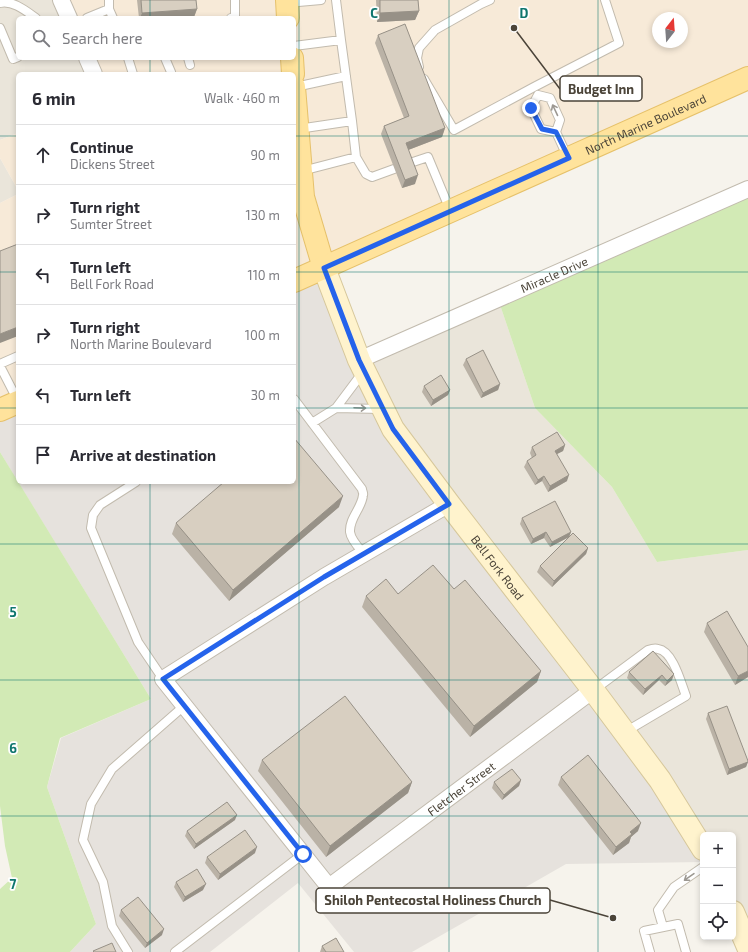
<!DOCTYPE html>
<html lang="en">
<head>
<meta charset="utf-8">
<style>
  body { margin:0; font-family:"Exo 2",sans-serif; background:#f2f2f3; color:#2b2b33 }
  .controls { position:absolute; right:12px; bottom:12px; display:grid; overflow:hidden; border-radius:6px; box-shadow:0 2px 6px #0003 }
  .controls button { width:36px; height:36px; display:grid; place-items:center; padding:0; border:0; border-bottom:1px solid #e1e1e2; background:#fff; color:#2b2b33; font:20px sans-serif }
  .compass { position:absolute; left:652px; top:12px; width:36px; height:36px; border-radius:50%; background:#fff; box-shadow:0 2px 6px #0003; rotate:17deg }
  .stop { position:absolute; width:12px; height:12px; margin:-9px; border:3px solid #2563eb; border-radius:50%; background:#fff }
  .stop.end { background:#2563eb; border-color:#fff; box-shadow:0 1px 4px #0008 }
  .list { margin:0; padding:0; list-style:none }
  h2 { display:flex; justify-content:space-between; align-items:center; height:52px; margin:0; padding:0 16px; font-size:17px }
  h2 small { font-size:13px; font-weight:400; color:#7c7c81 }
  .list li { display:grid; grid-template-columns:26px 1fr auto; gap:12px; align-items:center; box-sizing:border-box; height:60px; padding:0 16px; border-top:1px solid #e1e1e2 }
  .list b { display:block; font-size:15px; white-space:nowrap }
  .list p { margin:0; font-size:13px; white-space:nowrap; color:#7c7c81 }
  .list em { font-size:13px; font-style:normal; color:#7c7c81 }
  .icon { flex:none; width:22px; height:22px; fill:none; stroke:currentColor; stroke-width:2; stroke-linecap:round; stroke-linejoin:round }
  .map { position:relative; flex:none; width:748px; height:952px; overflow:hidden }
  .search { position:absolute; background:#fff; box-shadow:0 2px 6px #0003; left:16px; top:16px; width:280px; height:44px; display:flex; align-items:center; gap:10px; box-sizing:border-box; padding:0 14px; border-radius:6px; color:#7c7c81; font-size:15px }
  .panel { position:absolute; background:#fff; box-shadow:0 2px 6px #0003; left:16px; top:72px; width:280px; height:412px; border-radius:6px }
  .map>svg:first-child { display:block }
</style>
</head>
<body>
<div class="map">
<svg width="748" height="952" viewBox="0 0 748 952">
  <rect width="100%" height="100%" fill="#f6f3ec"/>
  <path fill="#eae5da" d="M0 0H61L69 18H18V58H87L94 74H18V133L0 140Z
    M0 158 18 190V194L0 203Z
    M498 299 535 408 612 487 657 562 748 550V952L733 918V835H703L449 504 359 360Z"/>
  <path fill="#f7ead8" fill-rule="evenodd" d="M61 0H748V78L294 281V74H94L87 58H294V18H69ZM658 18H682V42H658Z
    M18 133V190L0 158V140Z
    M18 194V402L0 410V203Z"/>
  <path fill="#e6e2dd" d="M324 268 393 429 703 849V862L566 864 412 952H354L298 883 210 952H70L96 924 47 787 61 738 151 699 18 482H294V281Z
    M18 402V482L0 452V410Z"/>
  <path fill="#d2eab5" d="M748 189V550L657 562 612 487 535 408 498 299Z
    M0 452 151 699 60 738 47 787 96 924 70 952H0V889L12 878 5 846 0 806Z"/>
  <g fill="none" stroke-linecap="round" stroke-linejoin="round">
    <g stroke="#c2bbae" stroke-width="10">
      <path id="lane" d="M109 0V9L113 18
        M0 3C13 0 26 11 36 18
        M287 3 321 0
        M87 18 109 9
        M231 18 235 17V0
        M0 28 13 59 18 57
        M294 46 341 40
        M128 58 133 74
        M165 58 171 72
        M188 58 190 65
        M419 67 417 58 419 48 435 30 481 4 490 0
        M424 79 454 130 534 87 619 43 605 0
        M295 87 346 76
        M538 95 550 98 560 120 556 132 568 158
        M538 95 531 108 541 129 556 132
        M352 121 356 157
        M298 129 352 121 341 40 336 0
        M407 164 428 157 450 210
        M302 171 356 157 366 174 372 177 394 169
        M0 364 18 356
        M0 366 18 401
        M294 399 362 489C362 491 364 494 363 495 362 508 349 518 350 532 351 540 359 548 364 554
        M336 408 381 409
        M312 423 336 408 363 372
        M136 482 100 505 93 515 91 528 138 642 163 679
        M594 690 648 650C651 649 655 648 658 649 673 651 681 683 686 696L625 732
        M663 927 658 910 674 887 703 867
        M128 952 112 926 103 882 83 840 91 804 112 769 184 706
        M175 952 303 854
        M650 952 644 931 678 924 686 952"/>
    </g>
    <g stroke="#c2bbae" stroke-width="18">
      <g id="street">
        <path d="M61 0 69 18"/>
        <path d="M87 58 94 74"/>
        <path id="s1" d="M359 360 748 189"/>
        <path id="s2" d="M449 504 324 577 163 679 329 887 593 690"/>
      </g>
    </g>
    <g stroke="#d6c79b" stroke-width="24">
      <g id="secondary">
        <path id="s3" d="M324 268 359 360 393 429 449 504 593 690 660 780 703 849"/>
        <path d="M733 912 748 947"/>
      </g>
    </g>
    <g stroke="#e6c16a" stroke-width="24">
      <g id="primary">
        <path d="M287 0 288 18"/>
        <path d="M292 58 293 74"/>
        <path d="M294 87 303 197 324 268"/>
        <path id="s4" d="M294 281 748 78"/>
        <path d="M0 410 18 402"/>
      </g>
    </g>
    <use href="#lane" stroke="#fff" stroke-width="8"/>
    <use href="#street" stroke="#fff" stroke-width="16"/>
    <use href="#secondary" stroke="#fff3cd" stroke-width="22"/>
    <use href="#primary" stroke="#ffe39c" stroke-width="22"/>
  </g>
  <path fill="#bab2a6" d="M137 0H196L197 9 194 17 183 18H139Z
    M376 0H418L419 11 415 20 377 22Z
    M378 35 445 128 442 137 408 150 415 184 402 188 381 134 384 126 404 118 375 43Z
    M466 359 500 384 498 390 481 398 463 365Z
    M424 386 450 390 448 395 431 406 422 392Z
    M565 445 563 451 557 454 567 481 548 492 542 481 535 485 524 467 527 461 532 458 530 453 532 447Z
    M339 507 229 601 172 534 176 523Z
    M522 518 571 532 569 537 550 547 544 538 531 544 520 524Z
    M588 548 586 554 552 587 537 572 540 566Z
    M454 589 541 671 537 682 470 737 362 607 366 596Z
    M707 623 748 677 735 685 704 632Z
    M653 651 672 680 665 686 659 680 643 695 627 678 629 672Z
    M708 713 748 761 746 767 727 775 706 719Z
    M262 760 412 782 408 793 326 857 258 771Z
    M561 777 638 831 631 837 629 843 613 855 558 785Z
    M521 780 519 786 502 800 492 788 494 782Z
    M235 820 194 849 185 836 187 831Z
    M255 853 218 880 205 863 207 857Z
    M176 882 203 890 183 902 174 887Z
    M121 910 162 935 145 948 119 916Z
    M322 946 344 952H320Z"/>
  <path fill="#979187" d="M197 9 194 17 183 18H140L142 13Z
    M419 11 415 20 377 22 380 13Z
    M445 128 442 137 403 152 406 143Z
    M418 175 415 184 402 188 405 180Z
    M18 327V336L0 343V334Z
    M500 384 498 390 481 398 483 393Z
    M450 390 448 395 431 406 433 400Z
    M565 445 563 451 553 456 555 451Z
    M569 475 567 481 548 492 550 486Z
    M544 476 542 481 535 485 538 480Z
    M343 496 339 507 229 601 233 590Z
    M546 532 544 538 531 544 533 539Z
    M571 532 569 537 550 547 552 542Z
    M588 548 586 554 552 587 554 581Z
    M541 671 537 682 470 737 474 726Z
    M748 671V677L735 685 738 676Z
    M674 674 672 680 665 686 667 681Z
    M662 675 659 680 643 695 645 689Z
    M748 762 746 767 727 775 729 769Z
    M521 780 519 786 502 800 504 795Z
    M412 782 408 793 326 857 330 846Z
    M237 815 235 820 194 849 196 844Z
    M641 823 638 831 631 837 629 843 613 855 616 847 630 832Z
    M257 847 255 853 218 880 220 874Z
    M206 884 203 890 183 902 185 897Z
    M164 929 162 935 145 948 147 943Z"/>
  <path fill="#d8cfc1" stroke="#979187" d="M141 0H196L197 9 142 13Z
    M380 0H418L419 11 380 13Z
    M405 24 445 128 406 143 418 175 405 180 384 126 409 116 378 35Z
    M18 244V327L0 334V251Z
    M483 350 500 384 483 393 466 359Z
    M441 375 450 390 433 400 424 386Z
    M557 432 565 445 555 451 569 475 550 486 544 476 538 480 527 461 536 455 532 447Z
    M294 438 343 496 233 590 176 523 224 482H294Z
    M555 501 571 532 552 542 546 532 533 539 522 518Z
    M573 533 588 548 554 581 540 566Z
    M433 565 454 589 465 580 541 671 474 726 366 596 386 579 398 594Z
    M727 611 748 647V671L738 676 707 623Z
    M653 651 674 674 667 681 662 675 645 689 629 672Z
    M345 696 412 782 330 846 262 760Z
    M727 706 748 761V762L729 769 708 713Z
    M588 755 641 823 630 832 632 834 616 847 561 777Z
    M512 769 521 780 504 795 494 782Z
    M227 802 237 815 196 844 187 831Z
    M245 830 257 847 220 874 207 857Z
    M197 869 206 884 185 897 176 882Z
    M138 897 164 929 147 943 121 910Z
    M336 938 344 952H326L322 946Z
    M112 943 116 952H94L93 951Z"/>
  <defs><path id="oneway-shaft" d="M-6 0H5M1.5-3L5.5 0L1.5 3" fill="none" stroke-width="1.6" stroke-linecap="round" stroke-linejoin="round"/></defs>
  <g stroke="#9c9892">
    <use href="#oneway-shaft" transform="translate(555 110) rotate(-115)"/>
    <use href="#oneway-shaft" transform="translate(360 408) rotate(2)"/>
    <use href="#oneway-shaft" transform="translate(689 877) rotate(145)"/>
  </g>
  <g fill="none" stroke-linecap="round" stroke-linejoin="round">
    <path stroke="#2563eb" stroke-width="5" d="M303 854 163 679 324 577 449 504 393 429 359 360 324 268 569 158 556 132 542 129 531 108"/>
  </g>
  <path fill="none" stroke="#0f766e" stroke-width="1" stroke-opacity="0.55" d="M150 0V18M299 0V952M449 0V952M598 0V952M150 58V74M0 136H18M294 136H748M0 272H18M294 272H748M0 408H18M294 408H748M150 482V952M0 544H748M0 680H748M0 816H748"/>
  <g text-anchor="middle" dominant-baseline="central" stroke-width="3.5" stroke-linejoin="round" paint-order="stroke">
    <g font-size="12" fill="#4b4439" stroke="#fff">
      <text stroke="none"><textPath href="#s4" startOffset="385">North Marine Boulevard</textPath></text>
      <text stroke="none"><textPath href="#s1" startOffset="213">Miracle Drive</textPath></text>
      <text stroke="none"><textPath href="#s3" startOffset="349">Bell Fork Road</textPath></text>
      <text stroke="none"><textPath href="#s2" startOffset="766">Fletcher Street</textPath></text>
    </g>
  </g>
  <g font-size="13" text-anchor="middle" font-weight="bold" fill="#0f766e" stroke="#fff" stroke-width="3.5" stroke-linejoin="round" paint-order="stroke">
    <text x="374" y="18">C</text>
    <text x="524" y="18">D</text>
    <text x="13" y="617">5</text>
    <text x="13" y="753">6</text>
    <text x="13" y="889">7</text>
  </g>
  <path fill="none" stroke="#4b4439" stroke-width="1.5" d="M514 28L560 89M613 918L550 900"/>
  <g fill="#4b4439" stroke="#fff" stroke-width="1.5">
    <circle cx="514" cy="28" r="4"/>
    <circle cx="613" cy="918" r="4"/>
  </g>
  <g fill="#fff" stroke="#4b4439" stroke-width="1.5">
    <rect x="560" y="76" width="82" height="25" rx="4"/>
    <rect x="316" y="888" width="234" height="25" rx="4"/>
  </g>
  <g font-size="13" text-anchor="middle" font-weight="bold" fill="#4b4439">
    <text x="601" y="94">Budget Inn</text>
    <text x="433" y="905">Shiloh Pentecostal Holiness Church</text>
  </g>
</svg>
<div class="controls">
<button>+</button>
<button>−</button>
<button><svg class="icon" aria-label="locate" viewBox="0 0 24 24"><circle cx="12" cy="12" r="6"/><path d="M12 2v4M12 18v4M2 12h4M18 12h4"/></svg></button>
</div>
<svg class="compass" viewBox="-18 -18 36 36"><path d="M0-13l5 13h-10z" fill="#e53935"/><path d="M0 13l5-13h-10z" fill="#7c7c81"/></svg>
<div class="stop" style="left:303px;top:854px"></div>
<div class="stop end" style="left:531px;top:108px"></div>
<div class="search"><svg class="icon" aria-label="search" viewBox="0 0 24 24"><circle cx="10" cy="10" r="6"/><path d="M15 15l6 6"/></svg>Search here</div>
<section class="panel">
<h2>6 min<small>Walk · 460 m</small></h2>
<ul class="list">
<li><svg class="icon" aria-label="ahead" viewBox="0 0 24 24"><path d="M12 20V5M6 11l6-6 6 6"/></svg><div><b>Continue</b><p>Dickens Street</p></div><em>90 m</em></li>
<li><svg class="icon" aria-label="right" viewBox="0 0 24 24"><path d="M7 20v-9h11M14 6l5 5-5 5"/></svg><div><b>Turn right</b><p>Sumter Street</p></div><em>130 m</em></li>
<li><svg class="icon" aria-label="left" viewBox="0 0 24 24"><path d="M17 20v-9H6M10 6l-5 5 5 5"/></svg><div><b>Turn left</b><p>Bell Fork Road</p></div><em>110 m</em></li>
<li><svg class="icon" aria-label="right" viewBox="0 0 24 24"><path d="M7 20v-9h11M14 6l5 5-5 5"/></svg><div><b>Turn right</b><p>North Marine Boulevard</p></div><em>100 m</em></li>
<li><svg class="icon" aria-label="left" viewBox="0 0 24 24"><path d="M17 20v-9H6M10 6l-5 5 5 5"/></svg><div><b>Turn left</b></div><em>30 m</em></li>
<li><svg class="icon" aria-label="arrive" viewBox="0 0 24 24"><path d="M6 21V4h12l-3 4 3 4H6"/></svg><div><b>Arrive at destination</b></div></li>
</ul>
</section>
</div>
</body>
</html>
